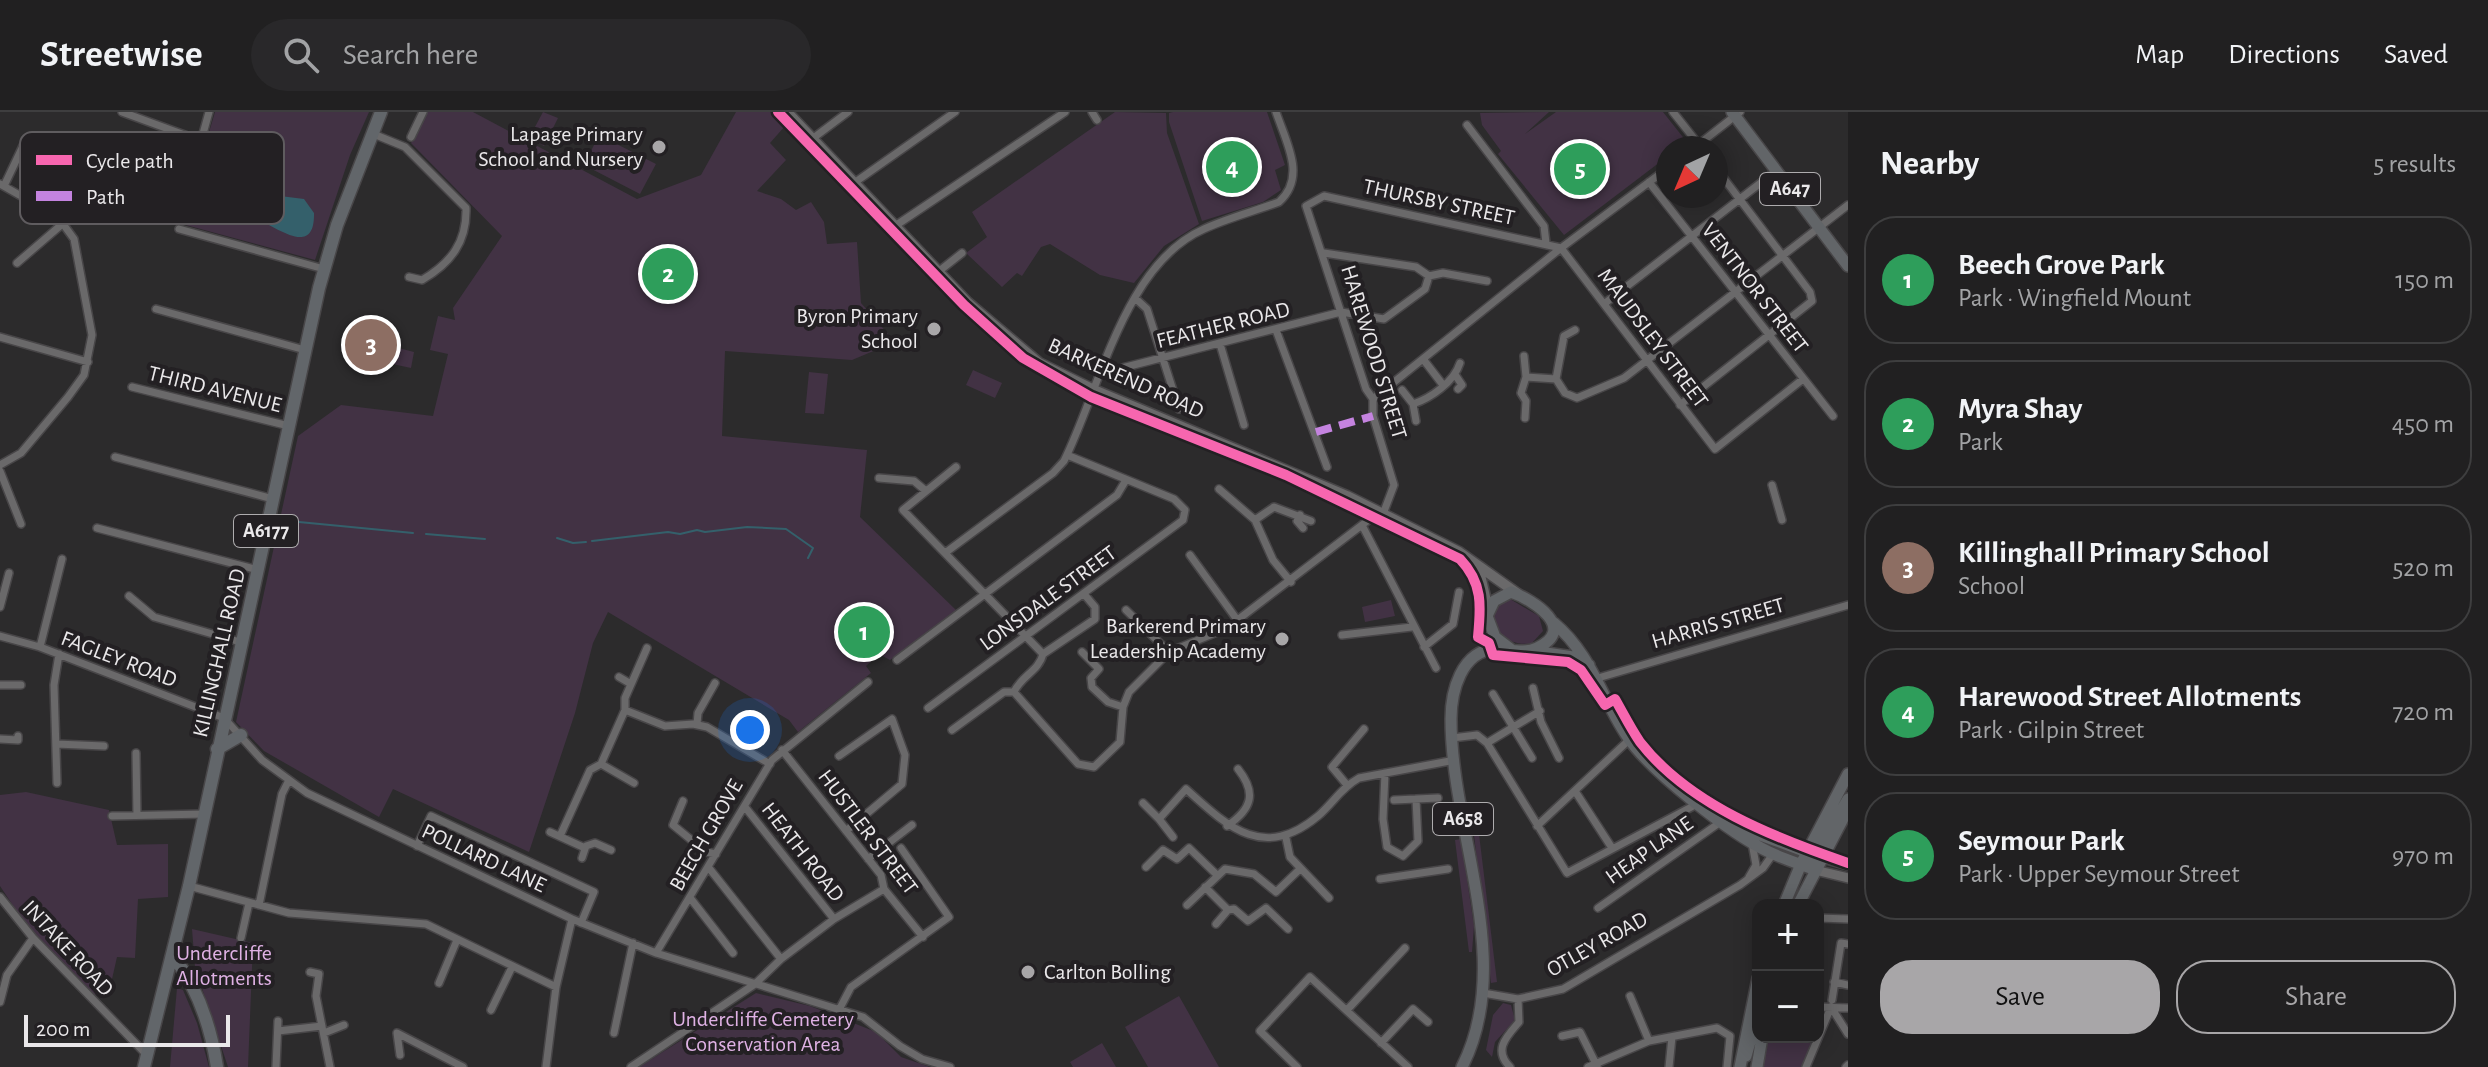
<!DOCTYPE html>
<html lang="en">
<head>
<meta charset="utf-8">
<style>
  body { margin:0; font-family:"Alegreya Sans",sans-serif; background:#29282a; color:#f1f3f6 }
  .controls { position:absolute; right:24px; bottom:24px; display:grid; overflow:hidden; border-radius:16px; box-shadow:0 4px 20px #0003 }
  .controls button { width:72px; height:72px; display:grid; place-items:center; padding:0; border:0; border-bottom:2px solid #3e3e3f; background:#212021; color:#f1f3f6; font:40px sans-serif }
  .compass { position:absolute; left:1656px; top:24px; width:72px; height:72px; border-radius:50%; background:#212021; box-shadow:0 4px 20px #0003; rotate:224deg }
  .scale { position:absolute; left:24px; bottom:20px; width:206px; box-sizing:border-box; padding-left:8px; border:4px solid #eae8ea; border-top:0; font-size:22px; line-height:28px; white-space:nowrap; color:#eae8ea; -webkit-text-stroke:6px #232023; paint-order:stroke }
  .you { position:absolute; left:750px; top:618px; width:28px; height:28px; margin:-20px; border:6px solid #fff; border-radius:50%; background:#1a73e8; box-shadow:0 0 0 12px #1a73e833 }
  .badge { display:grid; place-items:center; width:52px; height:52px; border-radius:50%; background:#a8a6a8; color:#fff; font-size:26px; font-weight:700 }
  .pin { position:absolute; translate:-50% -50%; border:4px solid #fff; box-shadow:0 2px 8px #0006 }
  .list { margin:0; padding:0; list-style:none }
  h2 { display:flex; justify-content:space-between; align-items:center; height:104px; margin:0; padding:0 32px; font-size:34px }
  h2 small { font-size:26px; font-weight:400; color:#a2a3a5 }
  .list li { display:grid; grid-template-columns:52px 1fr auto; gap:24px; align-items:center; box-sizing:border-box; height:128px; margin:0 16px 16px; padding:0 16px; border:2px solid #3e3e3f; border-radius:32px }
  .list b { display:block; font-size:30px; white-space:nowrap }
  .list p { margin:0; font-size:26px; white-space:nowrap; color:#a2a3a5 }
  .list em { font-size:26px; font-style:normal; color:#a2a3a5 }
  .actions { display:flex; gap:16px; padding:24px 32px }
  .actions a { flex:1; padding:18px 0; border:2px solid #a8a6a8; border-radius:32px; text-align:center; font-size:28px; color:#a8a6a8 }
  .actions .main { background:#a8a6a8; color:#111 }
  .icon { flex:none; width:44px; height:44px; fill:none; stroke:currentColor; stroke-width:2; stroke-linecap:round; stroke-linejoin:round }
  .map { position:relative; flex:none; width:1848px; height:955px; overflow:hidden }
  header { display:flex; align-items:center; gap:48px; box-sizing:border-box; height:112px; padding:0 40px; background:#212021; border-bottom:2px solid #3e3e3f }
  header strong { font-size:38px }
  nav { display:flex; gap:44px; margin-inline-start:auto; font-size:28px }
  .search { width:560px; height:72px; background:#29282a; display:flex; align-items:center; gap:20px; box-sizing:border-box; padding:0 28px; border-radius:44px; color:#a2a3a5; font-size:30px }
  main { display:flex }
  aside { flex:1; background:#212021 }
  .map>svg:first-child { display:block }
</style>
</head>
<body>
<header>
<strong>Streetwise</strong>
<div class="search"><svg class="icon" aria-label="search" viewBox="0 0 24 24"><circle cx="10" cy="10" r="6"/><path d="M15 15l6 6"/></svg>Search here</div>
<nav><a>Map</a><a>Directions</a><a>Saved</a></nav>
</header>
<main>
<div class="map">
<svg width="1848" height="955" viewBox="0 0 1848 955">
  <rect width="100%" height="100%" fill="#2c2b2c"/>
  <path fill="#423244" d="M215 0H369L350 43 315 148 182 112Z
    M426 0H473L637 87 701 63 736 0H773L785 14 770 31 786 48 757 79 781 87 796 98 811 90 824 110 827 132 857 130 861 191 895 230 852 248 725 239 722 324 867 338 860 405 956 498 890 548 879 542 866 554 871 561 798 620 789 608 608 500 593 531 575 601 529 740 393 677 379 705 264 639 236 610 298 324 341 293 433 304 448 242 430 238 438 204 455 208 453 196 502 124 411 31Z
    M543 0 558 6 544 34 529 26Z
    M1115 0 1166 1 1167 21 1199 112 1164 134 1134 171 1100 163 1050 132 1041 135 1022 164 1017 161 1002 175 966 141 987 125 972 100Z
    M1173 0H1267L1285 53 1275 58 1281 78 1263 90 1202 109 1169 10V1Z
    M1549 0 1525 22 1556 0H1663L1686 29 1678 36H1668V44L1564 123 1498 42 1501 39 1482 13 1480 1Z
    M599 23 656 52 640 82 584 53Z
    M387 233 414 240 411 256 383 250Z
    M973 258 1002 271 995 286 966 273Z
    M809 260 828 262 824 302 805 301Z
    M1510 487 1539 504 1543 519 1532 531C1510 536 1486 518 1495 495Z
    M1391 488 1395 504 1365 510 1362 495Z
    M26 680 109 698 117 733 168 732V785L138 787 135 846 117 845 110 876 103 885 89 880 24 810 0 774V683Z
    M1479 722 1497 870 1491 871 1474 723Z
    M1461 727 1474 814 1472 840H1469L1455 728Z
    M192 817 253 831 248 955H228L195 855Z
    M177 876 183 878 197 911 209 955H170Z
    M756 881 810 894 861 914 876 920 901 945 930 955H639Z
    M1179 884 1219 955H1148L1125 915Z
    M1503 891 1511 893 1515 908 1495 930 1492 945 1486 938 1493 903Z
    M1767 925H1814L1802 955H1762Z
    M1102 931 1116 955H1073L1070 950Z"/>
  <path fill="#34606b" d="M226 64 264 82 304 87 314 101C315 147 276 114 258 108 244 103 229 109 215 103L205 92V79L215 66Z"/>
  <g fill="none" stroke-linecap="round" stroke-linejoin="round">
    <path stroke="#34606b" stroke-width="2" d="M299 410 413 421
      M426 422 485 427
      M557 426 573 431 586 430
      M592 429 668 420 680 422 697 418 705 420 747 415 786 417 813 436 808 446"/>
    <g stroke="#484648" stroke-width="10">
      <path id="minor" d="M122 0 201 29 209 0
        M1092 0 1097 8
        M1673 0 1700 34
        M1467 13 1544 114 1546 131
        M371 21 405 35 466 96C467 130 451 151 422 168L409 165
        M411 25 423 0
        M812 27 848 0
        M1694 36 1740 0
        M1649 70 1833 304
        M854 71 955 0
        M0 72 58 105 74 127 92 223 84 263 68 285 21 341 0 353
        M4 74 23 34
        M895 114 1065 0
        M179 117 324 157
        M1561 136 1715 337 1803 267
        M1324 141 1416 155 1429 164 1443 161 1487 169
        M17 151 125 58
        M938 160 962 141
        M1135 186 1147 197 1179 297
        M1604 192 1776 59
        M156 197 305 238
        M1276 218 1327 355
        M1575 218 1564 224 1556 267 1565 281 1577 286 1624 266 1848 93
        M0 225 88 250
        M1220 232 1244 313
        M1524 244 1526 265
        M1423 247 1443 273
        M1114 258 1341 200 1384 207 1425 177 1429 164
        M1456 264 1462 273 1458 277
        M132 275 289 314
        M1402 278 1413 292
        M1373 287 1561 136 1668 56
        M1680 293 1812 189 1810 180 1716 56
        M1525 306 1526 289 1521 281 1526 265 1556 267
        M1416 309 1413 292C1431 286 1454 270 1460 251
        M115 345 273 387
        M956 355 903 398 1043 542
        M0 359 21 412
        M879 366 914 369 926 379
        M1772 373 1782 408
        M1219 377 1255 408 1273 448 1291 470
        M1383 402 1394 373 1373 304V287L1366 277 1306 94 1324 84 1561 136
        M1300 403 1297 409 1303 416
        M1255 408 1274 395 1311 409
        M1363 415 1436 556
        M97 416 258 458
        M945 441 1053 361 1064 349C1100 277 1124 152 1204 117 1228 106 1255 99 1279 90 1307 65 1286 30 1276 0
        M1190 443 1238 509
        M129 484 154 505 240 530
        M0 495 9 461
        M1126 498 1169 540
        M1342 523 1412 515
        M0 524 40 535 224 606 262 648 307 681 572 807 656 841 863 905 900 934 922 947 950 955
        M40 535 62 447
        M1424 535 1453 512 1459 480
        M1082 540 1099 557 1091 566 1092 575 1108 590 1123 595
        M897 548 1117 383 1126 368
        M619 565 631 572
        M1598 566 1848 493
        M0 573H21
        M1533 576 1541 610 1559 646
        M1014 580 1078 652 1094 655 1120 630 1123 595 1129 580 1169 540 1227 516 1379 400
        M1493 582 1532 646
        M928 596 1183 408 1185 398 1174 387 1067 343
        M625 598V586L647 536
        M697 612 698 601 715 571
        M952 618 1004 580H1014C1021 564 1039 559 1043 542L1095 507V495L1084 482
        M1452 626 1477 623 1487 631 1567 761 1697 692
        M0 627 18 628V624
        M1487 631 1540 599
        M56 632 104 634
        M782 638 881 763 884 777 923 825
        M136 641 137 703
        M839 644 892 607 905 643 902 672 846 719
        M601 652 634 671
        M1385 661 1383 707 1387 735 1403 744
        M57 671 54 573 59 542
        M1347 673 1332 655 1364 617
        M1575 679 1612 736
        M1394 688 1438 686
        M683 689 673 713 706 740 716 742
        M1143 691 1159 707 1186 677C1229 716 1264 749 1318 704 1333 691 1341 676 1359 666L1455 648
        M745 695 834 807
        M112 704 205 702
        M1159 707 1173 725
        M1227 714C1252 697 1257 681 1238 657
        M1537 714 1629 628
        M550 720 585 736
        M560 724 590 658 601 652 625 598 665 614 693 612 707 615 770 652
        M1286 726 1290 745 1329 786
        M417 734 431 704 594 780 581 811
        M1403 744 1418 729 1416 687
        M582 746 586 734 595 731 611 738
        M868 747 912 713
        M1146 755 1163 738 1177 747 1189 736 1217 763
        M709 756 781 847
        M1749 765 1756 753 1752 731
        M1380 767 1448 757
        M189 774 289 801 426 812 556 875
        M1205 775 1228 798 1216 812
        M0 785 33 826 147 943
        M691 787 733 841
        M259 793 282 682 289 668
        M1187 793 1225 757 1254 762 1276 780 1300 757
        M1598 796 1722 709
        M1228 798 1234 797 1248 809 1266 796 1288 817
        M1818 806 1848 807
        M241 826 249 791
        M656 841 772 648 868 570
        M310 860 319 862 316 884 330 955
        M1834 870 1848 873
        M439 871 457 828
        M1483 881 1518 887 1563 877 1740 773 1763 756 1773 742
        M1630 884 1649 929
        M1832 888 1841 831 1848 832
        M0 890 7 863 33 826
        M1818 895 1848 896
        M1831 895 1848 922
        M840 896 851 875 949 805 901 736
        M491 898 512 855
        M1347 898 1405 836
        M278 919 322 914
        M324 921 344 913
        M614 921 633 831
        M1562 924 1580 920 1597 954
        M1381 931 1413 897 1428 910
        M400 943 397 921 463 955
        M276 955 278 909
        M546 955 556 875 572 807
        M631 955 755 872 781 847 834 807 884 777
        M1297 955 1260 919 1310 865 1408 955
        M1510 955C1493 938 1506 925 1519 910L1518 887
        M1588 955 1649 929 1717 916 1730 924 1727 955
        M1669 955 1672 925
        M1806 955 1831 895
        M1846 955 1848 953"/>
    </g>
    <g stroke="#484648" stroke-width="12">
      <path id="tertiary" d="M1823 746 1848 753
        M1815 758 1848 766"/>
    </g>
    <g stroke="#484648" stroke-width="13">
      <path id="secondary" d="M787 0 967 190 1039 251 1094 278 1347 384 1459 440 1518 482
        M1474 454 1481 467 1488 498"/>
    </g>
    <g stroke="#484648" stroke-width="14">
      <path id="primary" d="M1732 0 1848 154
        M1554 511C1591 542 1601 585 1627 624 1650 659 1731 722 1769 740 1784 747 1800 752 1815 758
        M1533 539 1573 545 1589 553
        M1733 713 1823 746
        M1812 748 1848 687
        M1784 793 1801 752 1848 662
        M1798 793 1848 697
        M1746 944 1758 902
        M1462 955C1516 849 1451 720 1451 607 1451 580 1461 539 1495 537 1509 537 1524 542 1537 536 1578 517 1534 488 1511 480L1494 489 1487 504 1495 525 1512 538
        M1740 955 1758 866
        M1757 955 1762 925"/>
    </g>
    <g stroke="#484648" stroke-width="15">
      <path id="trunk" d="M217 637 241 623
        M173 844C198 876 211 916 217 955
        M144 955 189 774 319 176 337 113 381 0"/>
    </g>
    <use href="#minor" stroke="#6a696a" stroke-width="7"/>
    <use href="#tertiary" stroke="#6a696a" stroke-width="9"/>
    <use href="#secondary" stroke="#6a696a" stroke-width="10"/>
    <use href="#primary" stroke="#626568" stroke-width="11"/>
    <use href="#trunk" stroke="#62666a" stroke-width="12"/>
    <path stroke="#c483df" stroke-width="8" stroke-dasharray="16 8" stroke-linecap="butt" d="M1316 320 1373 304"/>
    <g stroke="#232023" stroke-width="15">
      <path id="cycleway" d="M778 0 964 193 1023 246 1091 285 1286 363 1460 447C1483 471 1481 494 1478 525L1489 531 1493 543 1568 550 1581 558 1605 593 1615 587C1623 601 1631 617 1640 630 1689 693 1775 726 1848 751"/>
    </g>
    <use href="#cycleway" stroke="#f766af" stroke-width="10"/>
  </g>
  <g fill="#a8a6a8" stroke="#232023" stroke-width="3">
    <circle cx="659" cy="35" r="8"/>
    <circle cx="934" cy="217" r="8"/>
    <circle cx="1282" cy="527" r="8"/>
    <circle cx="1028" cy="860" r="8"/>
  </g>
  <g text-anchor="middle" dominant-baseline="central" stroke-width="8" stroke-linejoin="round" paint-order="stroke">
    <g fill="#232023" stroke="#aeacae" stroke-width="2">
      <rect x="1760" y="61" width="60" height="32" rx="6"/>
      <rect x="234" y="403" width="64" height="32" rx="6"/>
      <rect x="1433" y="691" width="60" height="32" rx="6"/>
    </g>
    <g font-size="20" font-weight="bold" fill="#eae8ea">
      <text x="1790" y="77">A647</text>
      <text x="266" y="419">A6177</text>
      <text x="1463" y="707">A658</text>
    </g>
    <g font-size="22" fill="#eae8ea" stroke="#232023" text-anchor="end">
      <text x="643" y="22">Lapage Primary<tspan x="643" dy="25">School and Nursery</tspan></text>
      <text x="918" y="204">Byron Primary<tspan x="918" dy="25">School</tspan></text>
      <text x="1266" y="514">Barkerend Primary<tspan x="1266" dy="25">Leadership Academy</tspan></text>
      <text x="1044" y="860" text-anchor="start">Carlton Bolling</text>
    </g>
    <g font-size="22" fill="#eae8ea" stroke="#232023">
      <text transform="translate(1439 90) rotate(12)">THURSBY STREET</text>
      <text transform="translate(1755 176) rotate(52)">VENTNOR STREET</text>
      <text transform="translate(1223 213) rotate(-14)">FEATHER ROAD</text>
      <text transform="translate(1653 226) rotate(53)">MAUDSLEY STREET</text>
      <text transform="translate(1374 240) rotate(73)">HAREWOOD STREET</text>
      <text transform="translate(1126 266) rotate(24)">BARKEREND ROAD</text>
      <text transform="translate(215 277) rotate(14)">THIRD AVENUE</text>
      <text transform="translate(1048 486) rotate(-36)">LONSDALE STREET</text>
      <text transform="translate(1718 511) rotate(-16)">HARRIS STREET</text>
      <text transform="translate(219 541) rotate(-77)">KILLINGHALL ROAD</text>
      <text transform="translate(119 547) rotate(21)">FAGLEY ROAD</text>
      <text transform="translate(868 720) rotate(53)">HUSTLER STREET</text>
      <text transform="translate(706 723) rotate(-60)">BEECH GROVE</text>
      <text transform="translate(1649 738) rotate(-35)">HEAP LANE</text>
      <text transform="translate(803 740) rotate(52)">HEATH ROAD</text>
      <text transform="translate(484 746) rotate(25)">POLLARD LANE</text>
      <text transform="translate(1597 832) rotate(-29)">OTLEY ROAD</text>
      <text transform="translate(68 836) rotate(47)">INTAKE ROAD</text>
    </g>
    <g font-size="22" fill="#dfb1e4" stroke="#232023">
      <text x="224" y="841">Undercliffe<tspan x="224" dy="25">Allotments</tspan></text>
      <text x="763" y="907">Undercliffe Cemetery<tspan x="763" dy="25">Conservation Area</tspan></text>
    </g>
  </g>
  <rect x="20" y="20" width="264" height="92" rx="12" fill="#232023" stroke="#5f5c5f" stroke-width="2"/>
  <rect x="36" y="43" width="36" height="10" fill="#f766af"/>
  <rect x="36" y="79" width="36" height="10" fill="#c483df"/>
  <g font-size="22" fill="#eae8ea">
    <text x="86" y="56">Cycle path</text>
    <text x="86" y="92">Path</text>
  </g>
</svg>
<div class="controls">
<button>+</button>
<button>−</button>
</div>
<svg class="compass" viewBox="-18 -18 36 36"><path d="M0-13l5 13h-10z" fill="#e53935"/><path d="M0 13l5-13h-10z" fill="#a2a3a5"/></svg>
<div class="scale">200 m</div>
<div class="you"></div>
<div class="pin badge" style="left:864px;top:520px;background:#2e9e5b">1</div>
<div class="pin badge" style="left:668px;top:162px;background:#2e9e5b">2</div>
<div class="pin badge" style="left:371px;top:233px;background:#8d6e63">3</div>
<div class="pin badge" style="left:1232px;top:55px;background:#2e9e5b">4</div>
<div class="pin badge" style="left:1580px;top:57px;background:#2e9e5b">5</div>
</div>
<aside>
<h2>Nearby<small>5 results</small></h2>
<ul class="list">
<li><span class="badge" style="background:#2e9e5b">1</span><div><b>Beech Grove Park</b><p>Park · Wingfield Mount</p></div><em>150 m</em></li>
<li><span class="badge" style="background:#2e9e5b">2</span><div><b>Myra Shay</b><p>Park</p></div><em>450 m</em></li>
<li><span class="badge" style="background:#8d6e63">3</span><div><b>Killinghall Primary School</b><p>School</p></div><em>520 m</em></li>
<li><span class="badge" style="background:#2e9e5b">4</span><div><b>Harewood Street Allotments</b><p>Park · Gilpin Street</p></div><em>720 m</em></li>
<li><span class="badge" style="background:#2e9e5b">5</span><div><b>Seymour Park</b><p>Park · Upper Seymour Street</p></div><em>970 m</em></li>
</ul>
<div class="actions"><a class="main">Save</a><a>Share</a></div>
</aside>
</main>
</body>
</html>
